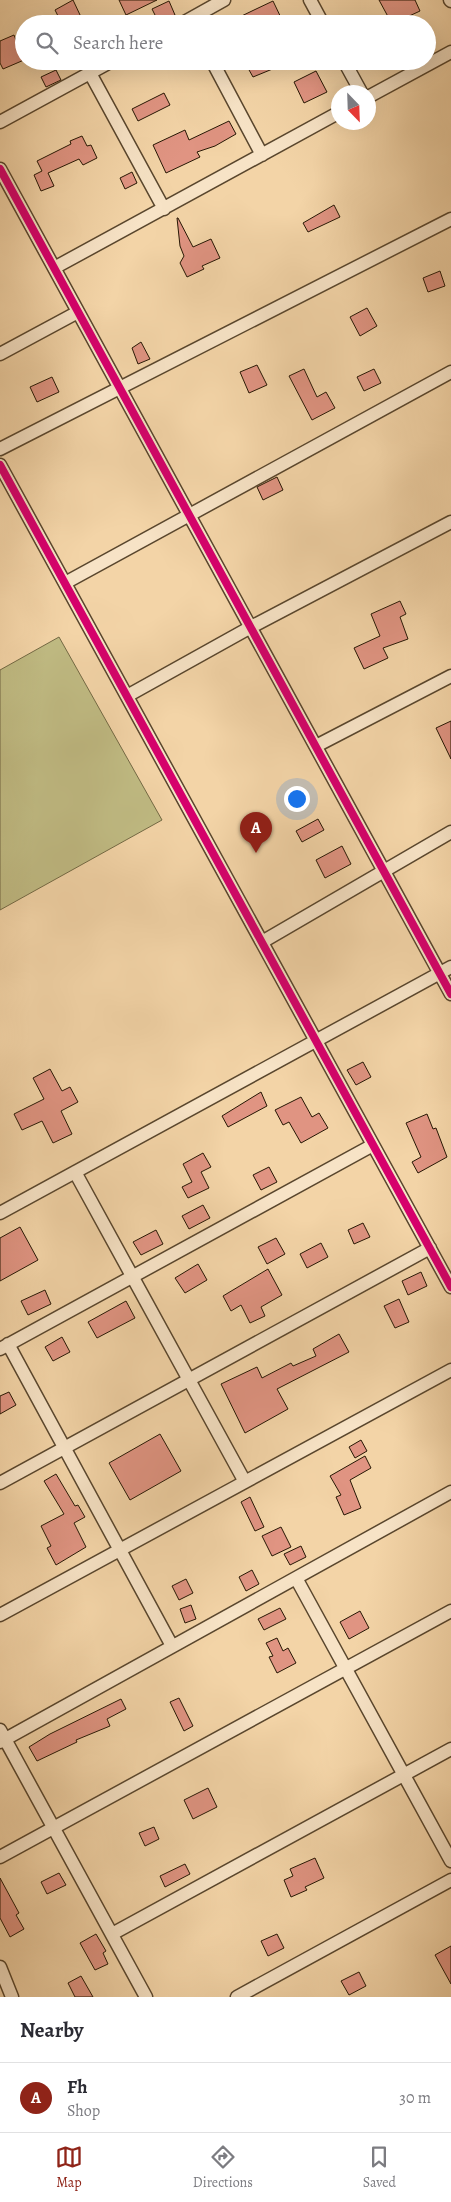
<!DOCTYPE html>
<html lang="en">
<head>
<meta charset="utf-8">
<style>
  body { margin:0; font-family:Alegreya,serif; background:#f7f7f7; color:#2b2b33 }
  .compass { position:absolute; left:331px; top:85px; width:45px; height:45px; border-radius:50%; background:#fff; box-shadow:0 5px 20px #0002; rotate:157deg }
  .you { position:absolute; left:296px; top:798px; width:18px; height:18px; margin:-12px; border:4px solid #fff; border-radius:50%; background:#1a73e8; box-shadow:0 0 0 8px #1a73e833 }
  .badge { display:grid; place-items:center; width:32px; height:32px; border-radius:50%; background:#8f2418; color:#fff; font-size:16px; font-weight:700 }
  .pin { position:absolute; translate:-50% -41px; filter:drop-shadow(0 1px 2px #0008) }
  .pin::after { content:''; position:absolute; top:26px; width:18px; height:15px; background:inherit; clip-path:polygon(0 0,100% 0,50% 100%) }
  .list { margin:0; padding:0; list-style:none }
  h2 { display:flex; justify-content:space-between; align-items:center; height:65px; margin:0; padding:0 20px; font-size:21px }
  h2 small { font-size:16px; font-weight:400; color:#7c7c81 }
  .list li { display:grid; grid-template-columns:32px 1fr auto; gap:15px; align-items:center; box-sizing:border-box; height:70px; padding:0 20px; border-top:1px solid #e1e1e2 }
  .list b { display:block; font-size:19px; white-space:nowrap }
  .list p { margin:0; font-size:16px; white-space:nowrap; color:#7c7c81 }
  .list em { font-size:16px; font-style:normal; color:#7c7c81 }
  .icon { flex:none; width:28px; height:28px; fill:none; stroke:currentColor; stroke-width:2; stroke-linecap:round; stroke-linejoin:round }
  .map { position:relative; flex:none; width:451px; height:1997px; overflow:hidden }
  .search { position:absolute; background:#fff; box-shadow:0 5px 20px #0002; left:15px; right:15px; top:15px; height:55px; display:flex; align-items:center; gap:12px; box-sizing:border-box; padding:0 18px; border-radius:28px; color:#7c7c81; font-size:19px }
  .sheet { height:135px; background:#fff }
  nav { display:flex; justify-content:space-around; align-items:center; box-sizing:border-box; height:70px; border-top:1px solid #e1e1e2; background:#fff; font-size:14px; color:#7c7c81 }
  nav a { display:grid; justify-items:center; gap:2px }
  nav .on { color:#8f2418 }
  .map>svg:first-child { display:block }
</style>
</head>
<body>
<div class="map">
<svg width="451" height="1997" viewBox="0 0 451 1997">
  <rect width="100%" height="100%" fill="#f3d4a7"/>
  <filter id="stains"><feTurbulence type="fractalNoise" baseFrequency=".004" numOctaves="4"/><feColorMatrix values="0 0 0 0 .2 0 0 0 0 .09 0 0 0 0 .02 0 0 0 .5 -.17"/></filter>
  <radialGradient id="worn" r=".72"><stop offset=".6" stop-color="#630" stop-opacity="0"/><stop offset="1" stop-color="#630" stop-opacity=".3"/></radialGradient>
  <path fill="#c0bb83" stroke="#736944" d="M59 637 162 820 0 910V670Z"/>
  <path fill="#e09482" stroke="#261704" d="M73 0 81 17 66 24H62L55 10Z
    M119 0H157L126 15Z
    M379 0H415L420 11 392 24Z
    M169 1 175 15 159 23 152 9Z
    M273 1 284 24H225L254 10Z
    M14 35 24 60 3 69 0 63V41Z
    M244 61H292L253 77Z
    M56 70 61 80 46 87 41 77Z
    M316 71 327 92 304 103 294 82Z
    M164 93 170 105 138 121 132 109Z
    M229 121 236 134 215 146 197 152 200 157 166 173 153 145 185 130 189 140Z
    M82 136 87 146 91 145 97 158 83 165 79 159 48 173 54 186 41 191 34 175 42 171 37 161 71 144 70 141Z
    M132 172 137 183 125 189 120 178Z
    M334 205 340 217 308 232 303 223Z
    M177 218H178L193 247 211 239 220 258 202 266 204 269 187 277 180 263 184 256 180 246Z
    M440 271 445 286 428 292 423 278Z
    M367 308 377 326 360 336 350 317Z
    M141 342 150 359 138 364 132 348Z
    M257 365 267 385 249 393 240 372Z
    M304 369 317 397 326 392 335 408 312 420 289 376Z
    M374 369 381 383 364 391 357 377Z
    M52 377 59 392 37 402 30 387Z
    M277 477 283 490 263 500 257 487Z
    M400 601 406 614 400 617 408 639 383 648 388 658 364 669 354 648 380 636 371 614Z
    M451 721V759L436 728Z
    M318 819 324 830 302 842 296 831Z
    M342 846 351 864 325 878 316 860Z
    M363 1062 371 1077 356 1085 347 1070Z
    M50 1069 62 1091 70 1087 78 1102 61 1111 72 1134 53 1143 42 1121 22 1130 14 1114 44 1099 33 1078Z
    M261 1092 267 1106 228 1127 222 1116Z
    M301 1097 312 1117 319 1113 328 1128 301 1143 289 1122 283 1125 275 1110Z
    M427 1114 433 1129 436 1128 447 1157 418 1173 412 1162 421 1157 406 1123Z
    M203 1153 211 1167 201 1172 209 1188 188 1198 182 1187 192 1182 183 1164Z
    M269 1167 277 1182 261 1190 253 1175Z
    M203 1205 210 1218 189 1229 182 1216Z
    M363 1223 370 1237 354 1244 348 1230Z
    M20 1227 38 1260 0 1281V1238Z
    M156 1230 163 1244 141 1255 133 1242Z
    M276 1238 285 1254 267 1264 258 1247Z
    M321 1243 328 1257 307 1268 300 1254Z
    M198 1264 207 1280 185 1293 175 1278Z
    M268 1269 282 1295 261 1307 265 1316 250 1323 241 1305 231 1311 223 1296Z
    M421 1272 427 1286 408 1295 402 1281Z
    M45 1290 51 1304 28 1315 21 1301Z
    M399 1299 409 1322 395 1328 384 1306Z
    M126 1301 135 1318 97 1338 88 1322Z
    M339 1334 349 1352 277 1389 288 1409 245 1433 221 1384 257 1367 262 1378 291 1363 293 1366 316 1356 313 1349Z
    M62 1337 70 1352 53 1361 45 1347Z
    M9 1392 16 1405 0 1414V1396Z
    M160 1434 181 1471 130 1500 109 1463Z
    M361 1440 367 1451 355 1458 349 1447Z
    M365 1456 371 1468 350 1480 361 1508 344 1515 336 1497 341 1495 330 1476Z
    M56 1474 75 1506 78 1505 85 1517 74 1523 86 1547 56 1565 47 1548 51 1546 41 1526 64 1514 44 1481Z
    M250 1497 264 1527 255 1531 241 1502Z
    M281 1527 291 1547 272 1556 262 1536Z
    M301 1546 306 1557 290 1565 284 1554Z
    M252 1570 259 1584 246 1591 239 1577Z
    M186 1579 193 1593 179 1600 172 1586Z
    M191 1605 196 1619 185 1623 180 1609Z
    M280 1608 286 1619 264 1630 258 1619Z
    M360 1611 369 1628 349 1639 340 1622Z
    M277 1638 283 1651 288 1648 296 1663 277 1673 269 1657 273 1656 266 1643Z
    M179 1698 193 1726 184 1731 170 1702Z
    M121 1699 126 1709 107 1719 110 1726 76 1740 77 1742 37 1761 29 1747 50 1734Z
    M208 1788 217 1807 193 1819 184 1800Z
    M154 1827 159 1839 145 1846 139 1833Z
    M315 1858 324 1878 305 1887 307 1890 291 1897 284 1880 293 1876 290 1869Z
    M185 1864 190 1874 165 1887 160 1876Z
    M59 1873 66 1885 47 1894 41 1882Z
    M0 1878 19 1913 16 1915 24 1929 10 1937 0 1918Z
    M96 1934 106 1951 103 1953 108 1964 95 1970 80 1943Z
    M277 1934 284 1948 268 1956 261 1941Z
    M451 1946V1984L435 1955Z
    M359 1972 366 1986 349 1995 341 1981Z
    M81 1976 93 1997H75L68 1983Z"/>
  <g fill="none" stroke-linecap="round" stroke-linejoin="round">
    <g stroke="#59462d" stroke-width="15">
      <path id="street" d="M310 0 323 24
        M450 0 451 1
        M181 24 224 0
        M212 61 262 155
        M344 61 361 92
        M90 73 164 209
        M368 97 451 52
        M0 122 112 61
        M0 169 451 994
        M54 268 338 113
        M0 354 78 312
        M0 449 451 219
        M0 465 451 1287
        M65 583 451 372
        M127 696 251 627 451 522
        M316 746 451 676
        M262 942 451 832
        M75 1172 245 1482
        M0 1213 451 967
        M8 1344 172 1646
        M0 1349 373 1145
        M0 1483 430 1248
        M296 1578 451 1861
        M0 1615 451 1370
        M0 1730 146 1997
        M0 1742 451 1492
        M0 1857 451 1611
        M112 1934 451 1749
        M0 1967 12 1997
        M237 1997 451 1880"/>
    </g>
    <use href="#street" stroke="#f7e3c6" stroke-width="12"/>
    <g stroke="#f7e3c6" stroke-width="11">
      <path id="cycleway" d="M0 169 451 994
        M0 465 451 1287"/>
    </g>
    <use href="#cycleway" stroke="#d6006c" stroke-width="8"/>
  </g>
  <rect width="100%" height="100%" filter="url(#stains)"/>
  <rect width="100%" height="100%" fill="url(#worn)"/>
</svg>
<svg class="compass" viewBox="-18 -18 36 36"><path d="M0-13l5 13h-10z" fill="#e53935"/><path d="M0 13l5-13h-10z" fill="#7c7c81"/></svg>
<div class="you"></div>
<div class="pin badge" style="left:256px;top:853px">A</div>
<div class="search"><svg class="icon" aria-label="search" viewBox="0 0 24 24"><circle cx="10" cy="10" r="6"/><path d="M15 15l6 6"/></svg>Search here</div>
</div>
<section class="sheet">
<h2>Nearby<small></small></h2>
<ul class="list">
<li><span class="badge">A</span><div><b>Fh</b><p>Shop</p></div><em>30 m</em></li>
</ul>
</section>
<nav>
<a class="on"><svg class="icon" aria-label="map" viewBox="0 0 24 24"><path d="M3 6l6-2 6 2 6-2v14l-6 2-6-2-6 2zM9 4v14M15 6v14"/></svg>Map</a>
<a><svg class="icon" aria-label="directions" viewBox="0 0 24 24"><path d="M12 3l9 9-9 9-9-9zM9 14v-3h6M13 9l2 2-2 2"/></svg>Directions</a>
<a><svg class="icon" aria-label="saved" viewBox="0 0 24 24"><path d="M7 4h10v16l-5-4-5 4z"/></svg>Saved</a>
</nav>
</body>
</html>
